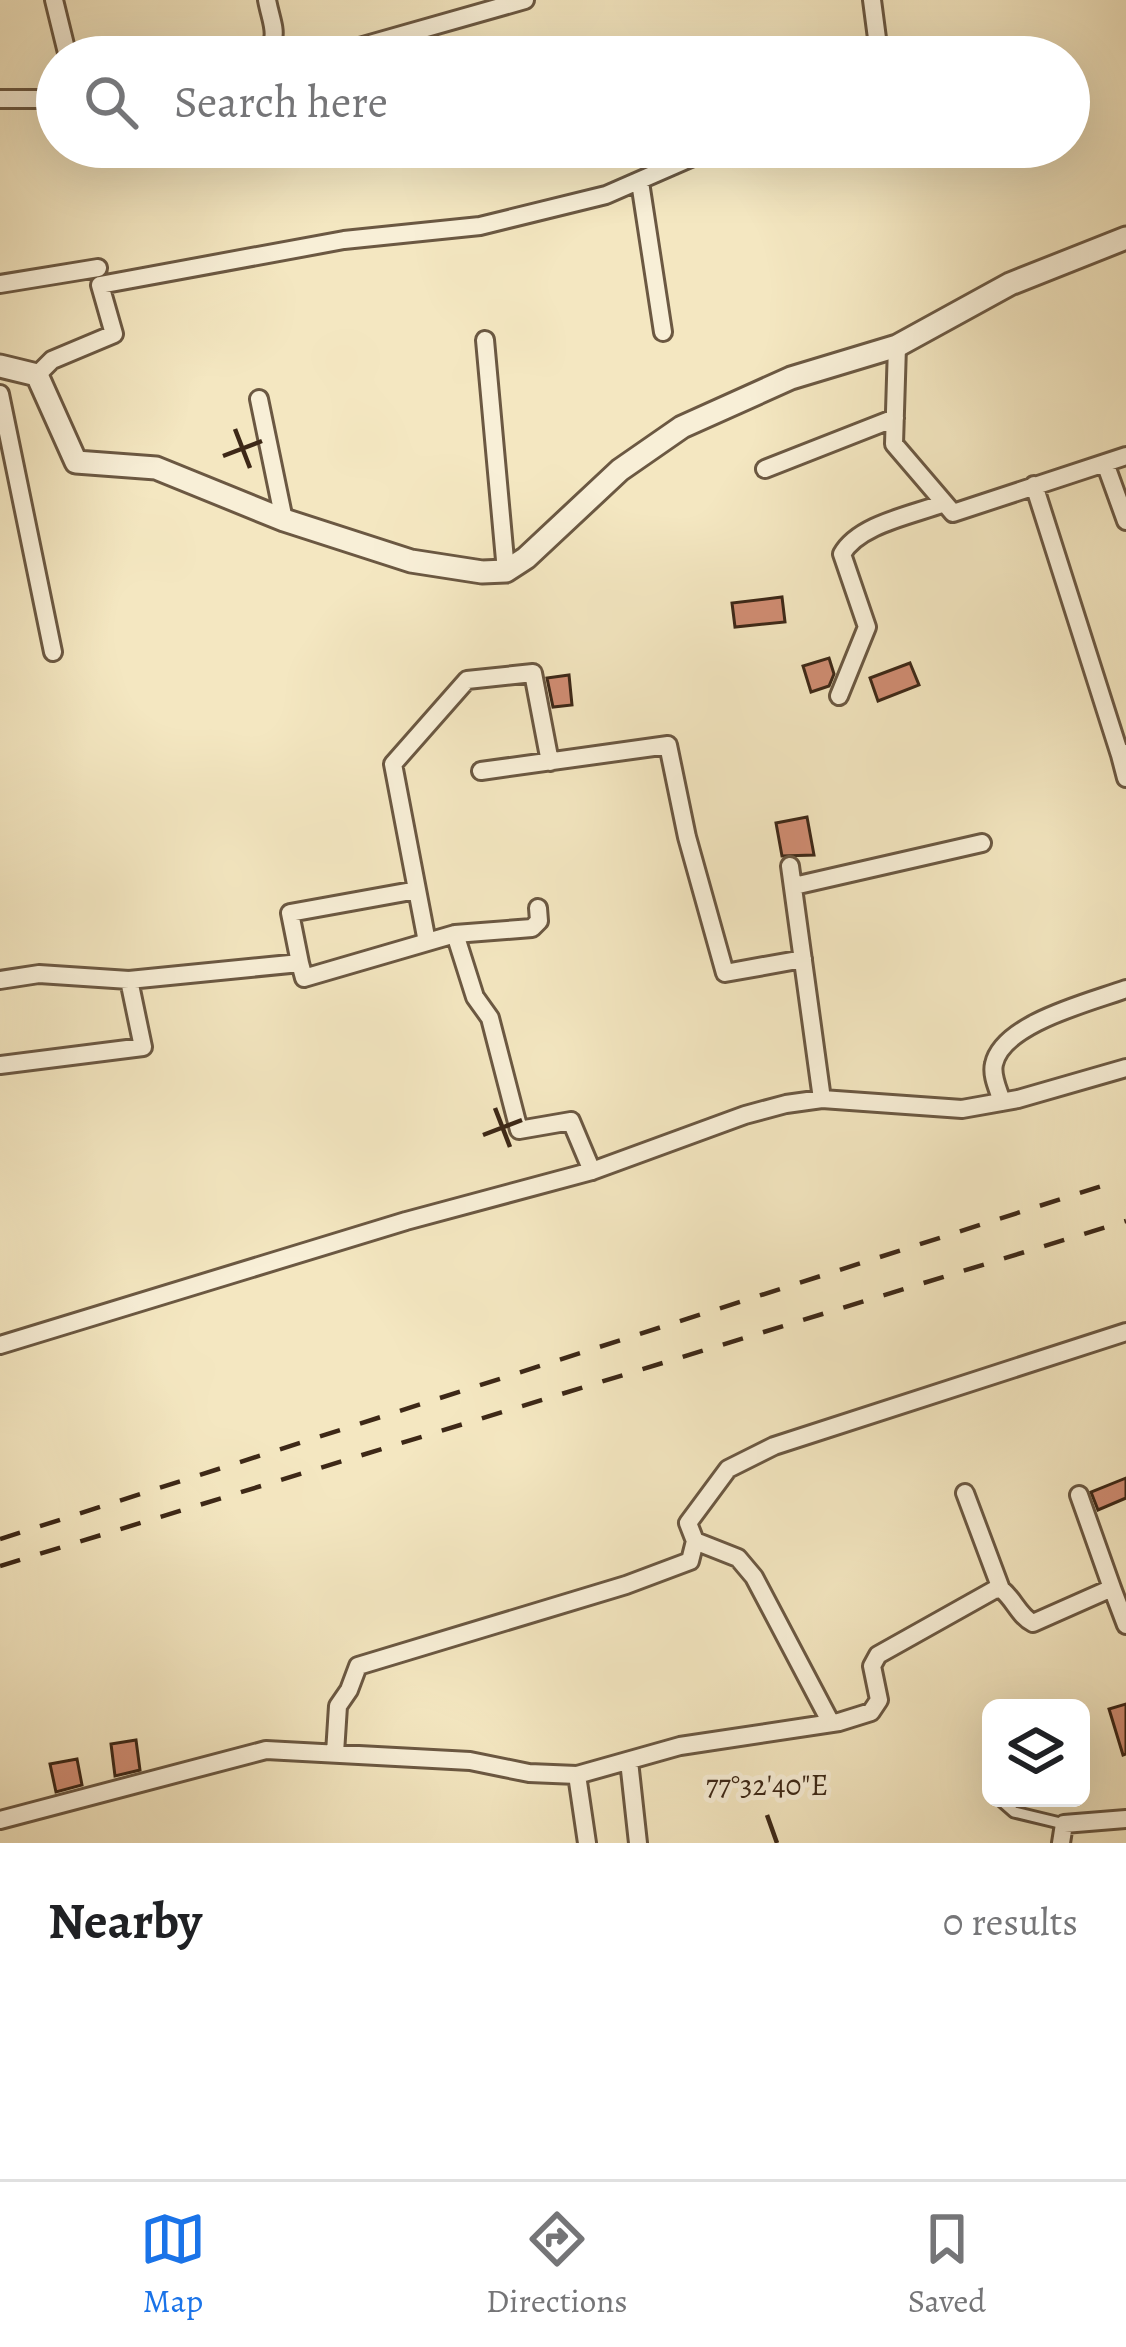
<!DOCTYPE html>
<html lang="en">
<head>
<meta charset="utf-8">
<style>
  body { margin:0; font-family:Alegreya,serif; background:#f6f6f6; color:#202124 }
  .controls { position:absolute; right:36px; bottom:36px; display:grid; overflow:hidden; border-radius:18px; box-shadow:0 12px 48px #0002 }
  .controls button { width:108px; height:108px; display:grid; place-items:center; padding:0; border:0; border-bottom:3px solid #e0e0e0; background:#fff; color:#202124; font:60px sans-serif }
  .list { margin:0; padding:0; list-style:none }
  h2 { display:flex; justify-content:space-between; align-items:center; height:156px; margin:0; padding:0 48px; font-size:51px }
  h2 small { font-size:39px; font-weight:400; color:#757577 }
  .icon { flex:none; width:66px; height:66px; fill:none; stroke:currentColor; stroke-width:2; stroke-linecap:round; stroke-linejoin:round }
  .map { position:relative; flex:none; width:1126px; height:1843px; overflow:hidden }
  .search { position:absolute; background:#fff; box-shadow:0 12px 48px #0002; left:36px; right:36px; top:36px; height:132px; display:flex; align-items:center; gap:30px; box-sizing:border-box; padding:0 42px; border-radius:66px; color:#757577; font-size:45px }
  .sheet { height:336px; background:#fff }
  nav { display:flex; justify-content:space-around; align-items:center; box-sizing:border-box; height:168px; border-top:3px solid #e0e0e0; background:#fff; font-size:33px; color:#757577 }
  nav a { display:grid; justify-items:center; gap:6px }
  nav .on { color:#1a73e8 }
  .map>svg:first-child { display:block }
</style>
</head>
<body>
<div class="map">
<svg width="1126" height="1843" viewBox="0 0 1126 1843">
  <rect width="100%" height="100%" fill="#f4e7c1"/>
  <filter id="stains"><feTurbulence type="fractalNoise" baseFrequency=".00167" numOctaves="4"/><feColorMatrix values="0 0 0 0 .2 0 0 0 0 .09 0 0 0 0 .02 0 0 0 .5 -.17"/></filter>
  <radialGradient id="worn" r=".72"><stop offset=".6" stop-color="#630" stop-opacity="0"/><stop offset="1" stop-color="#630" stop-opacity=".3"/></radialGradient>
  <path fill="#d08d73" stroke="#3d2817" stroke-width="3" d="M782 597 785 622 735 627 732 603Z
    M829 658 834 674 829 686 811 692 803 666Z
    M910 663 919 685 878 701 870 678Z
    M569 675 572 705 553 707 547 678Z
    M807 817 814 855 782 856 776 823Z
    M1126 1478V1498L1098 1510 1091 1492Z
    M1126 1704V1754L1123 1755 1109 1709Z
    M136 1740 140 1770 115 1776 111 1744Z
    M77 1759 82 1785 56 1792 50 1764Z"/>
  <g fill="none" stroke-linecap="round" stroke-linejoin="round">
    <g stroke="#6b5842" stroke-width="15">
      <path id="service" d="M998 1798 1014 1812 1064 1824"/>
    </g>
    <g stroke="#6b5842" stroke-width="22">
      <path id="minor" d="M54 0 68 57
        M872 0 878 46 875 57
        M255 57C284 42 272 27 267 0
        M324 57 525 0
        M0 99H57
        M640 182 663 332
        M0 284 98 268
        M485 340 506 571
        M897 346 894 444 953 513 1126 456
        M37 375 52 360 114 334 100 285 344 240 480 226 606 195 716 147
        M0 394 53 652
        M259 399 284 520
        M1105 463 1126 521
        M765 469 895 418
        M1034 485 1120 755 1126 753
        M839 696 867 627 842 554C859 524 913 515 944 503
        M1120 755 1126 778
        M481 771 668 745 687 837 725 973 803 959
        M790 866 822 1099
        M794 886 982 843
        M455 934 532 928 539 921 538 908
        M427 942 393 764 467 680 533 673 550 762
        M300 963 290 913 417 890
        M0 980 39 974 129 980
        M0 1065 143 1047 129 980 300 963 304 978 455 934 475 997 490 1018 519 1130 571 1121 592 1171
        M1002 1102C999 1091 991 1076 994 1064 1003 1023 1091 1002 1126 989
        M0 1345 406 1221 592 1171 745 1115 786 1104 822 1099 962 1109 1018 1099 1126 1068
        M965 1493 1001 1589
        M1079 1495 1112 1588
        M695 1541 738 1558 754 1577 831 1723
        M335 1753 338 1706 349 1690 358 1666 626 1585 690 1561 695 1541 688 1523 728 1469 774 1446 1126 1332
        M629 1761 638 1843
        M577 1775 587 1843
        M0 1820 266 1750 470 1761 529 1773 577 1775 680 1746 839 1722 871 1712 879 1700 872 1666 878 1655 994 1590 1001 1589C1014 1599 1019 1616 1033 1623L1112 1588 1126 1625
        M1061 1843 1064 1824 1126 1819"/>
    </g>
    <g stroke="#6b5842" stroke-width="27">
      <path id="tertiary" d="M0 366 37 375 76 462 156 468 284 520 411 561 482 572 506 571 526 558 620 470 682 427 791 378 897 346 1010 284 1126 238"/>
    </g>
    <use href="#service" stroke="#f8efd7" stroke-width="9"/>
    <use href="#minor" stroke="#f8efd7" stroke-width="16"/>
    <use href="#tertiary" stroke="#f8efd7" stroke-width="21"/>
    <path stroke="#3d2817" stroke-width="4.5" stroke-dasharray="21 21" stroke-linecap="butt" d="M0 1539 1114 1182
      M0 1566 1126 1221"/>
  </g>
  <path fill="none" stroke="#3d2817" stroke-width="4.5" d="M235 429 250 468M223 456 262 441M495 1108 510 1147M483 1135 522 1120M767 1815 777 1843"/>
  <g font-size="30" text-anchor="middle" fill="#3d2817" stroke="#f8efd7" stroke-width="10" stroke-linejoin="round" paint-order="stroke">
    <text x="767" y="1795">77°32'40"E</text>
  </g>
  <rect width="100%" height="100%" filter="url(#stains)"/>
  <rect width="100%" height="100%" fill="url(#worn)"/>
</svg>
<div class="controls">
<button><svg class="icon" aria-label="layers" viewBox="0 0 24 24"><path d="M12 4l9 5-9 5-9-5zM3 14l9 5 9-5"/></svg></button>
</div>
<div class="search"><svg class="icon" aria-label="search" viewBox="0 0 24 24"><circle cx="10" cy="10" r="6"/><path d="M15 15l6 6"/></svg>Search here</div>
</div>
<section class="sheet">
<h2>Nearby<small>0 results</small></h2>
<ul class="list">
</ul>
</section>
<nav>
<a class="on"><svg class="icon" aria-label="map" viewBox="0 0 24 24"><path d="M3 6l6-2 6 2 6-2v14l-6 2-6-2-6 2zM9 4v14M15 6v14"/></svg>Map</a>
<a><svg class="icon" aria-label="directions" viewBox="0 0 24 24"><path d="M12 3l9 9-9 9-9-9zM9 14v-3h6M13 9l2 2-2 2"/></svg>Directions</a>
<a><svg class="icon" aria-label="saved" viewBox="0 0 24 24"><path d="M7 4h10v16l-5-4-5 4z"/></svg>Saved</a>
</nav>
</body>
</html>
